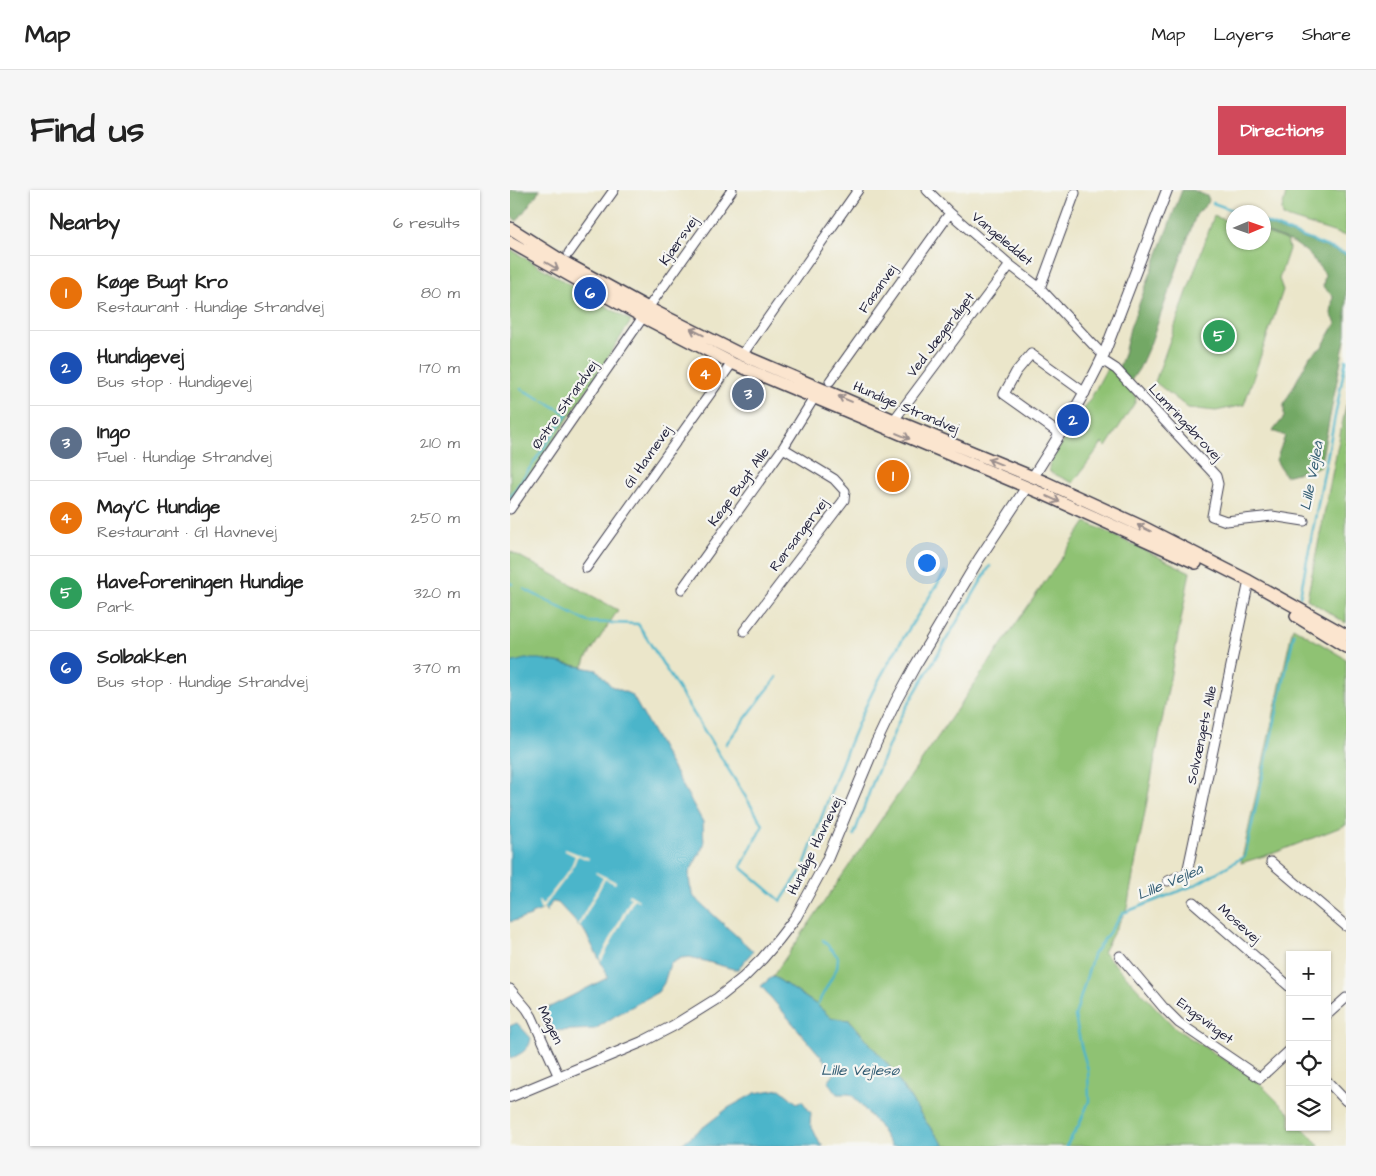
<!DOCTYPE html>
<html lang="en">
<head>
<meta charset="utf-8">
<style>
  body { margin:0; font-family:"Architects Daughter",sans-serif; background:#f6f6f6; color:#222 }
  .controls { position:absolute; right:15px; bottom:15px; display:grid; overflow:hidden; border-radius:0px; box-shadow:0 1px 4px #0004 }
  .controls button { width:45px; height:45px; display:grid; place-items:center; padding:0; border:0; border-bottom:1px solid #e0e0e0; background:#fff; color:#222; font:25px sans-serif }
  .compass { position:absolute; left:716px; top:15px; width:45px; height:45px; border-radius:50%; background:#fff; box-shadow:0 1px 4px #0004; rotate:88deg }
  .you { position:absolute; left:416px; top:372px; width:18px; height:18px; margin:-12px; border:4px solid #fff; border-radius:50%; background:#1a73e8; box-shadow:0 0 0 8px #1a73e833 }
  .badge { display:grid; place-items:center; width:32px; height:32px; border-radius:50%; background:#d1495b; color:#fff; font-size:16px; font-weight:700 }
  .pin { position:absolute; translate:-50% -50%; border:2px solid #fff; box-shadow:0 1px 5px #0006 }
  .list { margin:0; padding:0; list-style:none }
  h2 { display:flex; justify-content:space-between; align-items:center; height:65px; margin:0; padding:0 20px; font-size:21px }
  h2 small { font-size:16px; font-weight:400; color:#767676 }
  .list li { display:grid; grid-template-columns:32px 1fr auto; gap:15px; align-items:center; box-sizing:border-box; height:75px; padding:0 20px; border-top:1px solid #e0e0e0 }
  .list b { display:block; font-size:19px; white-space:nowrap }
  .list p { margin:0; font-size:16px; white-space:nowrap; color:#767676 }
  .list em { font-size:16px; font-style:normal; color:#767676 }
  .icon { flex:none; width:28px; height:28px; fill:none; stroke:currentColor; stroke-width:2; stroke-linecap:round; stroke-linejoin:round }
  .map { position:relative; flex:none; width:836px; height:956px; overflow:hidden; border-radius:0px }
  header { display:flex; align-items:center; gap:30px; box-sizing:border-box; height:70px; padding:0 25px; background:#fff; border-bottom:1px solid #e0e0e0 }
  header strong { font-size:24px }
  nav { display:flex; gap:28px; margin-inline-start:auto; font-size:18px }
  .intro { display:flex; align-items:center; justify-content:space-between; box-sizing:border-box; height:120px; padding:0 30px }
  h1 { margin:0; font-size:35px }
  .button { padding:12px 22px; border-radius:0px; background:#d1495b; color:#fff; font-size:18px; font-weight:700 }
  main { display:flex; gap:30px; padding:0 30px }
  aside { flex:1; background:#fff; border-radius:0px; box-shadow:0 1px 4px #0004 }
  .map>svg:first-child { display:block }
</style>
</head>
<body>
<header>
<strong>Map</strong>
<nav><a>Map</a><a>Layers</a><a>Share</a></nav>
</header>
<div class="intro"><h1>Find us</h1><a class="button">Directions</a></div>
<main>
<aside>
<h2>Nearby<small>6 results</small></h2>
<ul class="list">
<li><span class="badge" style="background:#e8710a">1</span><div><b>Køge Bugt Kro</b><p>Restaurant · Hundige Strandvej</p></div><em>80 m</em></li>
<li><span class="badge" style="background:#1a4fb4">2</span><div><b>Hundigevej</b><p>Bus stop · Hundigevej</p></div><em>170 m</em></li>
<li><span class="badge" style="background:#5c6f8a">3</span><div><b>Ingo</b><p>Fuel · Hundige Strandvej</p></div><em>210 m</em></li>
<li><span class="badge" style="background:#e8710a">4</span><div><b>May'C Hundige</b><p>Restaurant · Gl Havnevej</p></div><em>250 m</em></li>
<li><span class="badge" style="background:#2e9e5b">5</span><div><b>Haveforeningen Hundige</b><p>Park</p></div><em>320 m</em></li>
<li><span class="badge" style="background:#1a4fb4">6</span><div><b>Solbakken</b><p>Bus stop · Hundige Strandvej</p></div><em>370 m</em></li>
</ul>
</aside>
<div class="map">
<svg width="836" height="956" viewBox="0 0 836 956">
  <rect width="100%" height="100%" fill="#f6f6f2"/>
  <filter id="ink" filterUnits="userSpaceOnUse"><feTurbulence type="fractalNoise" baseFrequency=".02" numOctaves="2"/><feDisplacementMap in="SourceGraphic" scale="10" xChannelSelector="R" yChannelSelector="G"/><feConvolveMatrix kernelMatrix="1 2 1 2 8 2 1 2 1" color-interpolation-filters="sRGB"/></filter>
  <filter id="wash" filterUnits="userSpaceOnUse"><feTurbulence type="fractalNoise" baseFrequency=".0096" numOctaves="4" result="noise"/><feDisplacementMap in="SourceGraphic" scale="20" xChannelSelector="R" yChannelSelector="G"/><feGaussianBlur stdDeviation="1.12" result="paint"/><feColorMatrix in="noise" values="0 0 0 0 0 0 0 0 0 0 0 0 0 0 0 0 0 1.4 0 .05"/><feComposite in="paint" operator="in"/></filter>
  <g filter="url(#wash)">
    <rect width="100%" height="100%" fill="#ebe6ca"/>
    <path fill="#8fc273" stroke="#587257" d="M777 0H836V46L773 26 772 19Z
      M704 26 723 33 724 52H754V42L777 50 779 59 769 89 773 100 734 215 706 221 678 218 645 192Z
      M0 59 121 131 0 319Z
      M597 178 602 180 626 207C626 212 623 216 620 220L596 257 592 253 563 293 540 282 539 277 541 271 582 206Z
      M836 215V433L797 409Z
      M576 332 680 382 617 718 593 762 666 839 745 889 780 924V937H792L810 956H435L416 932 379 876 340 830 321 828 307 815 263 786Z
      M0 361 108 420 76 469 73 477C45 472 29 466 0 473Z
      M783 437 836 469V635L767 662 731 673Z"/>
    <path fill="#73a865" stroke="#4a6550" d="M0 0H30L7 31 0 26Z
      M672 0H683L697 6 699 10 698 13 686 25 641 152 629 179 620 192 608 180 614 164 620 138Z
      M754 33 836 65V145L810 277 775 286 766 270 775 246 763 241 774 227V214L800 166 812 157 826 133 821 124 823 106 813 97 815 84 798 63 784 53 754 41Z"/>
    <path fill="#4cb5ca" stroke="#376c82" d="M15 469H30L87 480 101 496 122 505 193 632 194 655 179 683 180 696 184 707 243 761 227 780 180 767 171 768 160 774 154 793 148 802 105 826 85 839 42 841 35 839 34 828 38 818 97 788V784L75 742 48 713 44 712H42L36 722 34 718 32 720 21 724V726L0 732V473Z
      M263 786 307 815 321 828 339 830 379 876 416 932 435 956H381L369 936 343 906 339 904H327L318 892 325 883 251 796Z
      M7 833 21 848C20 860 10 864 0 869V836Z
      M270 899 287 913 292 911 301 923 300 933 310 954 313 956H169L218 918 245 903Z"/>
    <path fill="#ebe6ca" d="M55 659 79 668 78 670 69 666 67 667 62 680 31 721 28 711H29L32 715 60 679 65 666 55 661Z
      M86 682 106 692 105 694 95 689 70 736 68 734 93 688 85 683Z
      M119 704 129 710 128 711 124 709 91 772 90 769 121 708 118 706Z"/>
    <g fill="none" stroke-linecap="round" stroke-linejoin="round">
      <path stroke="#4cb5ca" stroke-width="2.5" d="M703 13 728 22
        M754 32 836 64
        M11 199 30 209
        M0 307 57 224 34 211
        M0 393 2 394
        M14 399 78 432 128 434 253 635 231 677 271 711 290 682
        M790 406 836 170
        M216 554 267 487
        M344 645 363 592 391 526 480 376
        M295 673C316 616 335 558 362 503 383 461 411 421 435 382
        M306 817 327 778 328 767 313 750
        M556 956 569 935 579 911 578 880 571 856 565 826 583 765 613 723 685 695 735 666 784 444"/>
    </g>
  </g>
  <g filter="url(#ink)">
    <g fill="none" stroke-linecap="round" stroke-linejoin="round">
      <g stroke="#403f50" stroke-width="11">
        <path id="minor" d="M417 0 440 23 500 75 530 98 589 161 594 164
          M59 63 104 0
          M530 98 565 3
          M138 118 222 0
          M232 165 348 0
          M592 170 606 179 706 286 708 294 702 326 716 331 762 326 794 331
          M320 191 440 23
          M384 230 500 75
          M550 244 494 204 506 182 521 164 575 203
          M0 319 133 127
          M76 378 222 173
          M172 399 273 258 304 208
          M234 441 334 310 335 301 324 289 273 258
          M761 672 836 736
          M658 691 677 683 739 391
          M683 712 780 797
          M610 766 653 817 669 833 750 888 780 860
          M0 799 17 819 22 827 49 887
          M817 825 836 808
          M817 891 836 911"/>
      </g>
      <g stroke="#403f50" stroke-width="12">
        <path id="tertiary" d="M523 287C548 247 574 207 594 164L657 0
          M0 907 132 852 163 836 208 808 233 788 252 769 269 749 286 727 316 672 366 553 386 511 405 476 469 369 516 298"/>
      </g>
      <g stroke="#403f50" stroke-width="14">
        <path id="secondary" d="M0 38 54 72 138 118 232 165 384 230 535 292 631 336 739 391 836 445
          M0 52 133 127 222 173 531 303 686 373
          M786 426 836 457"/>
      </g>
      <use href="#minor" stroke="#fff" stroke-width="9"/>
      <use href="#tertiary" stroke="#fff" stroke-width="10"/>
      <use href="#secondary" stroke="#fbe5cf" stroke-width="11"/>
    </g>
    <defs><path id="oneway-shaft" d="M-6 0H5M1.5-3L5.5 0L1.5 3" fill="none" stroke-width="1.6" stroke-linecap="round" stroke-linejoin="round" transform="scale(1.25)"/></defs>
    <g stroke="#998d8c">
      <use href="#oneway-shaft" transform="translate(42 76) rotate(30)"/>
      <use href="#oneway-shaft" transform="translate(187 142) rotate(-154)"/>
      <use href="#oneway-shaft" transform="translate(335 209) rotate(-157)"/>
      <use href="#oneway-shaft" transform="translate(393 246) rotate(23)"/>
      <use href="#oneway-shaft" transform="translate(485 272) rotate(-158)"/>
      <use href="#oneway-shaft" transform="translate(543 309) rotate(24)"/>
      <use href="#oneway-shaft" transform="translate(634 338) rotate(-154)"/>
    </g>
  </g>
  <g text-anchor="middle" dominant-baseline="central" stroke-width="4.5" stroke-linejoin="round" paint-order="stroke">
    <g font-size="14" fill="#22223b" stroke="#f6f6f2">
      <text transform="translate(492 49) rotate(40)">Vangeleddet</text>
      <text transform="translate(169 51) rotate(-55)">Kjærsvej</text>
      <text transform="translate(368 99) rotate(-55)">Fasanvej</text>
      <text transform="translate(431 145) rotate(-53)">Ved Jægerdiget</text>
      <text transform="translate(55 215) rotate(-55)">Østre Strandvej</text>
      <text transform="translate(396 218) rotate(23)">Hundige Strandvej</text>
      <text transform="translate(675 233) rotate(47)">Lumringsbrovej</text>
      <text transform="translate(138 267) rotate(-55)">Gl Havnevej</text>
      <text transform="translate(229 297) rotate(-54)">Køge Bugt Alle</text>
      <text transform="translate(289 345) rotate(-53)">Rørsangervej</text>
      <text transform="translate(692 545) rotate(-78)">Solvængets Alle</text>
      <text transform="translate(305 656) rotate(-64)">Hundige Havnevej</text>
      <text transform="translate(729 734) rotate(42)">Mosevej</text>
      <text transform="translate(695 831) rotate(37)">Engsvinget</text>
      <text transform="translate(40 835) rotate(64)">Mågen</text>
    </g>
    <g font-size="15" font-style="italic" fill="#335d74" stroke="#f6f6f2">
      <text transform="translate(802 286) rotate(-79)">Lille Vejleå</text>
      <text transform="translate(660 692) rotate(-23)">Lille Vejleå</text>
      <text x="350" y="880">Lille Vejlesø</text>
    </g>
  </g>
</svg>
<div class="controls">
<button>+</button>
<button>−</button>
<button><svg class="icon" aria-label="locate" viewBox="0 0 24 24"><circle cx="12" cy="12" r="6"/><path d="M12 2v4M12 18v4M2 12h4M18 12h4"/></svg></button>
<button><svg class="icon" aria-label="layers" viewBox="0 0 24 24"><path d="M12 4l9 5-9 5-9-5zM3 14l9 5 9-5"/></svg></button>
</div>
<svg class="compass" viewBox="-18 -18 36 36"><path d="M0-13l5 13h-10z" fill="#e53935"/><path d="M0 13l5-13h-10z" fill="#767676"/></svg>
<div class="you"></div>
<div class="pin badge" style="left:383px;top:286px;background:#e8710a">1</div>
<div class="pin badge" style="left:563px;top:230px;background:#1a4fb4">2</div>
<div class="pin badge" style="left:238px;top:204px;background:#5c6f8a">3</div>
<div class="pin badge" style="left:195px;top:184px;background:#e8710a">4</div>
<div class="pin badge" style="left:709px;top:146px;background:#2e9e5b">5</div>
<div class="pin badge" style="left:80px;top:103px;background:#1a4fb4">6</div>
</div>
</main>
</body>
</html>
